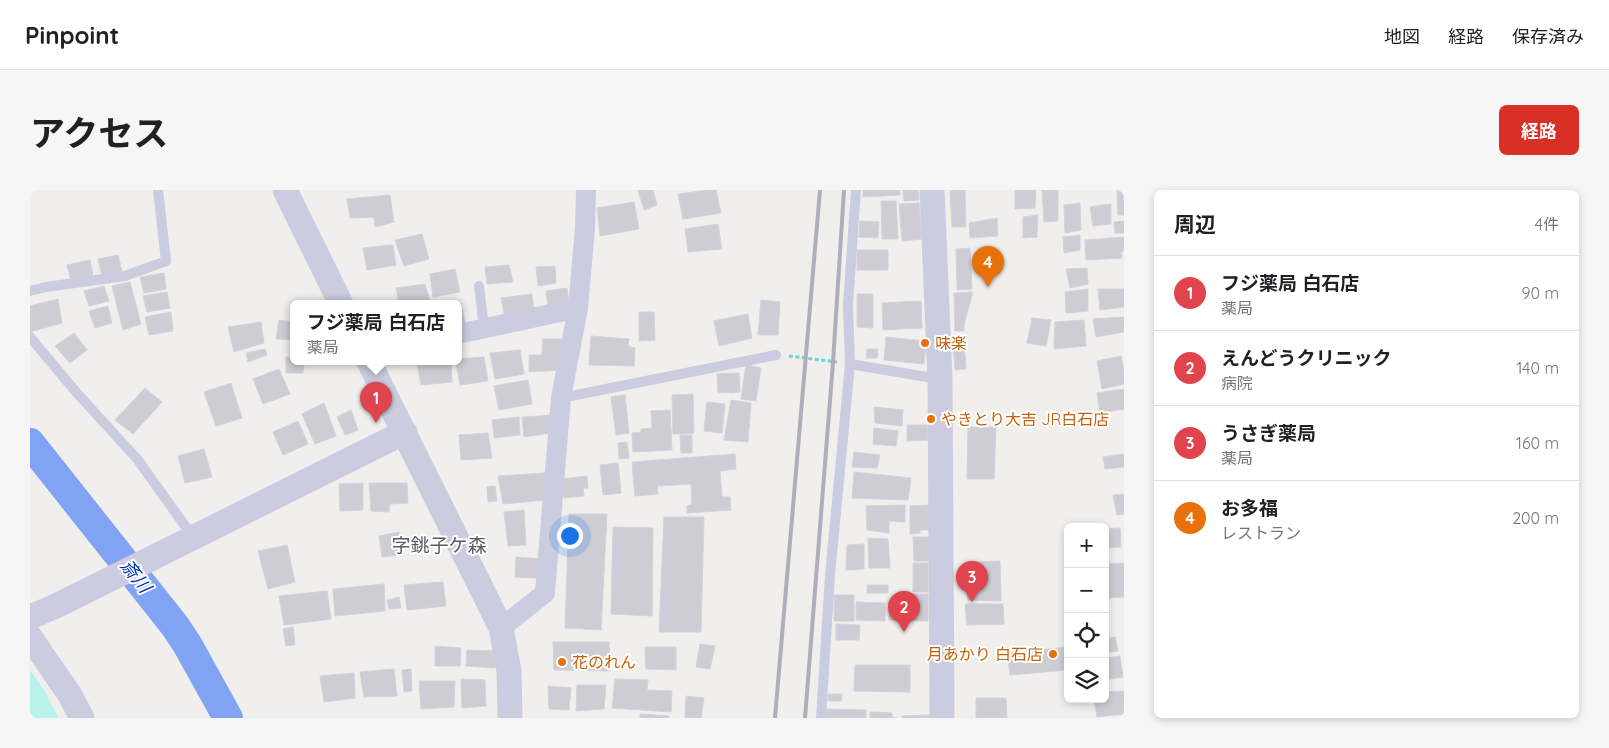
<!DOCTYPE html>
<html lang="ja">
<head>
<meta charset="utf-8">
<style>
  body { margin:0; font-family:Quicksand,"Noto Sans JP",sans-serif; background:#f6f6f6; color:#202124 }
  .controls { position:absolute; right:15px; bottom:15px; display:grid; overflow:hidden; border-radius:8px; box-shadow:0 2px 8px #0003 }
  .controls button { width:45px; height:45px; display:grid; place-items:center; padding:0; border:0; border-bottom:1px solid #e0e0e0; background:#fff; color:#202124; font:25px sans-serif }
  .you { position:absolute; left:539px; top:345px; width:18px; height:18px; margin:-12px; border:4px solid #fff; border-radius:50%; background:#1a73e8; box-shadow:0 0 0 8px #1a73e833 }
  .badge { display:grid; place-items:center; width:32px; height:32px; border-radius:50%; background:#d93025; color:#fff; font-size:16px; font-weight:700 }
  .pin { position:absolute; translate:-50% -41px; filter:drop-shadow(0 1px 2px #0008) }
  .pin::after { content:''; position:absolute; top:26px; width:18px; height:15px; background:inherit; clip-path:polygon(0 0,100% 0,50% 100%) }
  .popup { position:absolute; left:260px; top:110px; width:172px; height:65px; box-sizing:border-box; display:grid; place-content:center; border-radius:8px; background:#fff; filter:drop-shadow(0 1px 4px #0005); font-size:16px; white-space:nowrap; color:#757577 }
  .popup b { font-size:19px; color:#202124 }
  .popup::after { content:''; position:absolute; left:50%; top:100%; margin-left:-10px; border:10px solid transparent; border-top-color:#fff }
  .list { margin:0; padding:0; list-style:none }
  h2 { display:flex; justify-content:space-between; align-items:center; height:65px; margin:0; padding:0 20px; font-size:21px }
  h2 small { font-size:16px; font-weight:400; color:#757577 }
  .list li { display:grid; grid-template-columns:32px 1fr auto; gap:15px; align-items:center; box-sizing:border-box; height:75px; padding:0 20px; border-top:1px solid #e0e0e0 }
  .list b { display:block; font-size:19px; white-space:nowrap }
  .list p { margin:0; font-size:16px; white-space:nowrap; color:#757577 }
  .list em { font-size:16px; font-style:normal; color:#757577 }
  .icon { flex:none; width:28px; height:28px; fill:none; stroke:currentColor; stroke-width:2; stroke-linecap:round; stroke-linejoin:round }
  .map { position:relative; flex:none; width:1094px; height:528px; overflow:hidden; border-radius:8px }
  header { display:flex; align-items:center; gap:30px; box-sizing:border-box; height:70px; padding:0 25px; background:#fff; border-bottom:1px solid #e0e0e0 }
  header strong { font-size:24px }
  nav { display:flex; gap:28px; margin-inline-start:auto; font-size:18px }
  .intro { display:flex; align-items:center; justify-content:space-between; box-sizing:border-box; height:120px; padding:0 30px }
  h1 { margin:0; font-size:35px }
  .button { padding:12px 22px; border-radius:8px; background:#d93025; color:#fff; font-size:18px; font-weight:700 }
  main { display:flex; gap:30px; padding:0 30px }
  aside { flex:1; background:#fff; border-radius:8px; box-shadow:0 2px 8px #0003 }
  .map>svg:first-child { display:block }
</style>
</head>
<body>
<header>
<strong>Pinpoint</strong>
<nav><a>地図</a><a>経路</a><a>保存済み</a></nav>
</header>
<div class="intro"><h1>アクセス</h1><a class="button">経路</a></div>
<main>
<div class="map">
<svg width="1094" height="528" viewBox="0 0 1094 528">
  <rect width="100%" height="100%" fill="#f1efed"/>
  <path fill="#b8f2eb" d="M0 480 15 502 29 528H0Z"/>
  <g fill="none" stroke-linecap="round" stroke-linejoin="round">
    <path stroke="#81a3f3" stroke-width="30" d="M0 253 145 436 157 454 198 528"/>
  </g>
  <path fill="#cecdd6" stroke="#d3d1da" d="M608 0H623L627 15 614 20Z
    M679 0H686L691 23 653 29 648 4Z
    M833 0H870V5L833 7Z
    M873 0H888L889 10 874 11Z
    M920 0H935L936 37H922Z
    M985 0H1006L1005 18 985 19Z
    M1012 0H1028V31L1014 32Z
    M1087 0H1094V25H1088Z
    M360 5 364 32 345 37 344 27 320 28 317 9Z
    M851 11H866L868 49H852Z
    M604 12 609 39 570 46 567 18Z
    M889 13 892 49 872 51 869 14Z
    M1050 13 1051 40 1035 43 1034 15Z
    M1081 14V34L1063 36 1060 17Z
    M1008 25 1007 47 993 48V27Z
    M967 28 968 46 940 48 939 33Z
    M830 31 849 32 848 48 829 47Z
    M1094 31V43H1085L1084 32Z
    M688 34 692 59 658 62 655 39Z
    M392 44 399 69 374 76 365 50Z
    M1050 45V60L1034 63 1033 47Z
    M1094 47V61L1091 62 1092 68 1056 70 1055 50Z
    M363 55 366 75 337 80 333 58Z
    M940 58 942 99 927 100 926 59Z
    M827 60H858V80H827Z
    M88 65 92 81 72 86 68 69Z
    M60 70 63 85 41 90 37 75Z
    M479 75 483 92 457 94 455 77Z
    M525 76 526 93 508 96 506 77Z
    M1057 78 1058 94 1040 98 1036 79Z
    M425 79 430 102 403 107 400 84Z
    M134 83 136 99 114 103 110 87Z
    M100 92 111 134 93 140 82 96Z
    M395 94 400 111 385 114H369L366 98Z
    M74 96 79 111 59 116 54 101Z
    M537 98 539 113 518 117 516 101Z
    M1058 99V121L1036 123 1035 102Z
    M1068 99H1094V117L1070 120Z
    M137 102 140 118 117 122 113 106Z
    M942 102V106L934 134V141H925L924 103Z
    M502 104 504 122 475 128 471 108Z
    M827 104H843V138L827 137Z
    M28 109 32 133 0 142V116Z
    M731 110 750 112 748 145H728Z
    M891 111 892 138 853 140 852 113Z
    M431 113 435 134 428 135V114H422Z
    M78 116 82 133 65 138 59 121Z
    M141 122 143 141 119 145 115 127Z
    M609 122H624L625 150 609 151Z
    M718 124 722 148 689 156 684 131Z
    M1094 127V142L1066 147 1063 129Z
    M1002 128 1021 130 1016 156 997 153Z
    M249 130 264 132V150L246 149Z
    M1054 130 1056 156 1024 159 1025 132Z
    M231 132 234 153 204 162 198 137Z
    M44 143 57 160 40 173 25 156Z
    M561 146 599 149 598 156 605 158 604 176 559 175Z
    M856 147 896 151 894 174 854 170Z
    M513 149H532L531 180 499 182V165H512Z
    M934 151 936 179 925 180 923 152Z
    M235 159 237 165 218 172 216 163Z
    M837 159H848L847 168H836Z
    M490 160 494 184 465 189 460 163Z
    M1091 166 1094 181V194L1072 199 1067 171Z
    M256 167H264V172H274L273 183H256Z
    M454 167 458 191 430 195 426 172H428V169Z
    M387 172H421L422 192 391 195Z
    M716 175 731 178 726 211 711 209Z
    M249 179 260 204 233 214 223 189Z
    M709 183 710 202 688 203 687 184Z
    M498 190 502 214 469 220 464 196Z
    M201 193 212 228 186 236 174 202Z
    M115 198 132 212 103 244 85 230Z
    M1094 199V219L1070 223 1067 203Z
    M663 204 664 243 643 244 642 205Z
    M595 205 599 243 586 245 581 207Z
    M701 210 721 213 718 252 694 250Z
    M677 212 695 214 692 243 674 241Z
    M294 213 306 246 285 254 272 224Z
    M844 217 873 220 872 236 845 233Z
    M321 220 328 240 315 245 307 227Z
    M640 220 642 260 603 262 602 243 611 242V239L622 238 621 221Z
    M526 225V242L494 247 492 227Z
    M489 227 490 245 464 248 462 230Z
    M268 231 278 254 253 265 243 242Z
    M877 235H897L898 250 877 251Z
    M938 237H966L964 289H937Z
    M844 238 868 241 866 256 843 254Z
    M458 243 462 268 431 270 429 245Z
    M650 245H662V263H651Z
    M597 252 599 268 589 269 588 253Z
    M174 259 182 287 155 293 148 266Z
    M824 262 850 265 847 278 822 277Z
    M705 264 706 279 690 281 692 307H700L701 320 657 323V316L662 315 661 294 627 296 628 304 605 306 602 272Z
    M1094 264V277L1075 279 1073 267Z
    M588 273 591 303 573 305 570 275Z
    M824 282 881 288 878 310 822 308Z
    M515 283 517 310 473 314 468 286Z
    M557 286 558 298H553L554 306 534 308 531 289Z
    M333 293V320L310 321 309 294Z
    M339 293H377L378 313 360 314 359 322 341 321Z
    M465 296 467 311 458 312 457 297Z
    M1094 304V324L1087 325 1083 305Z
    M875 315V332L859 331V343L837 340 836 316Z
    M899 315V340H890V343L880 344V316Z
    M494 320 496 355 478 356 474 322Z
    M539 324H577L571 440 535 438Z
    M634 327H674L671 442H629Z
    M583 337 623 338 622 426 581 424Z
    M1090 338 1091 357 1075 358V339Z
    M369 342 372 365 352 367 349 346Z
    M883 347H899L900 371H884Z
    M838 348 858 349 860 378H839Z
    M834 354V379L816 380 817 355Z
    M257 355 265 392 238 399 228 361Z
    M486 367 510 369 508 388 485 387Z
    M970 371 971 411 938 410 937 397 945 396 944 372Z
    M883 373H898V402H883Z
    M1094 373V407L1077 408 1075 374Z
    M413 392 416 416 377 420 374 395Z
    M354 394 355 421 305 426 303 399Z
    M837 395H858V403H837Z
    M297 401 301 429 254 435 249 406Z
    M876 404H898V431L859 430 860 412H876Z
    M804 405H824V431H804Z
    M369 407 371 418 359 419 357 410Z
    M826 412 855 413V431L826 430Z
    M935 414H973L974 434 937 435Z
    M806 434 830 435 829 450H806Z
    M263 437 265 455 256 456 253 439Z
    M1085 447 1088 461 1075 463V449Z
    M523 452H579L580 481 524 480Z
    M670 454 685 456 680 479 666 477Z
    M405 456 431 458 430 476H405Z
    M615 457H646V480L616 479Z
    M1038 457V480L980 485 977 463Z
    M437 460 466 461 465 478 436 476Z
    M1090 466 1093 487 1075 490V468Z
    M825 475H880V502L824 501Z
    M364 479 367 506 334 507 330 482Z
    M381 479 382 501 374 502 372 480Z
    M324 483 325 508 294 512 290 486Z
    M431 489 455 490 456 516 432 518Z
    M585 489 618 490 617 500 642 501 641 522 582 518Z
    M389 491H425L424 517 391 519Z
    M547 495H576L574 519 546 521Z
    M518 496 541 498 539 520 519 519Z
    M1094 501V524L1067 527 1064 509H1075V502Z
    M798 504H812L811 511H798Z
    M656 506 674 508 671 528H655Z
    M946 508H976L977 528H946Z
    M796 519 836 520V528H796Z
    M840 522 862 523V528H868H840Z
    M610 524 639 526V528H610Z
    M899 525V528H872V526Z"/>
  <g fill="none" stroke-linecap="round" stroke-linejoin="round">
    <path stroke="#6dd3d3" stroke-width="3" stroke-dasharray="4 2.5" stroke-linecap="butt" d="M759 166 807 172"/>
    <path stroke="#cbccdf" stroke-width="10" d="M449 96 454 138
      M0 101 16 97 95 86 136 71 128 0
      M0 147 46 202 108 270 163 347
      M820 174 909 189
      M531 208 746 165
      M791 528 800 385 820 174 818 115 826 0"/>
    <path stroke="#cbccdf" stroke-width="20" d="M428 144 548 118
      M471 438 515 403 531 208 548 118 555 38 556 0"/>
    <path stroke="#cbccdf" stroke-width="25" d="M255 0 311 114
      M902 0 910 189 912 528
      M339 172 471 438 479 481 480 528
      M0 427 26 416 375 242
      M0 447 40 505 52 528"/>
    <path stroke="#b0afb9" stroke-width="4" d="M745 528 790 0
      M775 528 803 172 814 0"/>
  </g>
  <g fill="#e8710a" stroke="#fff" stroke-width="2">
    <circle cx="895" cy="153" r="5"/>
    <circle cx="901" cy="229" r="5"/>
    <circle cx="1023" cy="464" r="5"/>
    <circle cx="532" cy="472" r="5"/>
  </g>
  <g text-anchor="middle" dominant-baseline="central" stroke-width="4" stroke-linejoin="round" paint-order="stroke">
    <g font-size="16" fill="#c56008" stroke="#fff" text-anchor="start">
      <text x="905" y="153">味楽</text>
      <text x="911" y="229">やきとり大吉 JR白石店</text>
      <text x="1013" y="464" text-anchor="end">月あかり 白石店</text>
      <text x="542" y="472">花のれん</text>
    </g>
    <g font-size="18" font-style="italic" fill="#0035b4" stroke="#fff">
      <text transform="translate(106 386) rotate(52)">斎川</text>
    </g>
    <g font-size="19" fill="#5a5a63" stroke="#fff">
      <text x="409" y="355">字銚子ケ森</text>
    </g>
  </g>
</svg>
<div class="controls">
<button>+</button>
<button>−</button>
<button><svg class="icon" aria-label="locate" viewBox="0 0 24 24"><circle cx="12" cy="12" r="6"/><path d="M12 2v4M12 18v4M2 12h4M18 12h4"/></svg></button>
<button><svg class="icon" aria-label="layers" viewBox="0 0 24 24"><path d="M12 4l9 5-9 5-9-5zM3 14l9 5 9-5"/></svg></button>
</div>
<div class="you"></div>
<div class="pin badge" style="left:346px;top:233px;background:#e0444e">1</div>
<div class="popup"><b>フジ薬局 白石店</b>薬局</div>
<div class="pin badge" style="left:874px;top:442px;background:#e0444e">2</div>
<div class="pin badge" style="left:942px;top:412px;background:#e0444e">3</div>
<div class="pin badge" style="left:958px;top:97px;background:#e8710a">4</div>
</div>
<aside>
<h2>周辺<small>4件</small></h2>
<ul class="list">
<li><span class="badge" style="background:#e0444e">1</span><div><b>フジ薬局 白石店</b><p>薬局</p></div><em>90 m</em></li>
<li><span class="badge" style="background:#e0444e">2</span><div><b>えんどうクリニック</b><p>病院</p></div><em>140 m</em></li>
<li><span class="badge" style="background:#e0444e">3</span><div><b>うさぎ薬局</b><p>薬局</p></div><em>160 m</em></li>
<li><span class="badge" style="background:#e8710a">4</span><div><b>お多福</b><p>レストラン</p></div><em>200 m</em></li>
</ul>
</aside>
</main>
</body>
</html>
